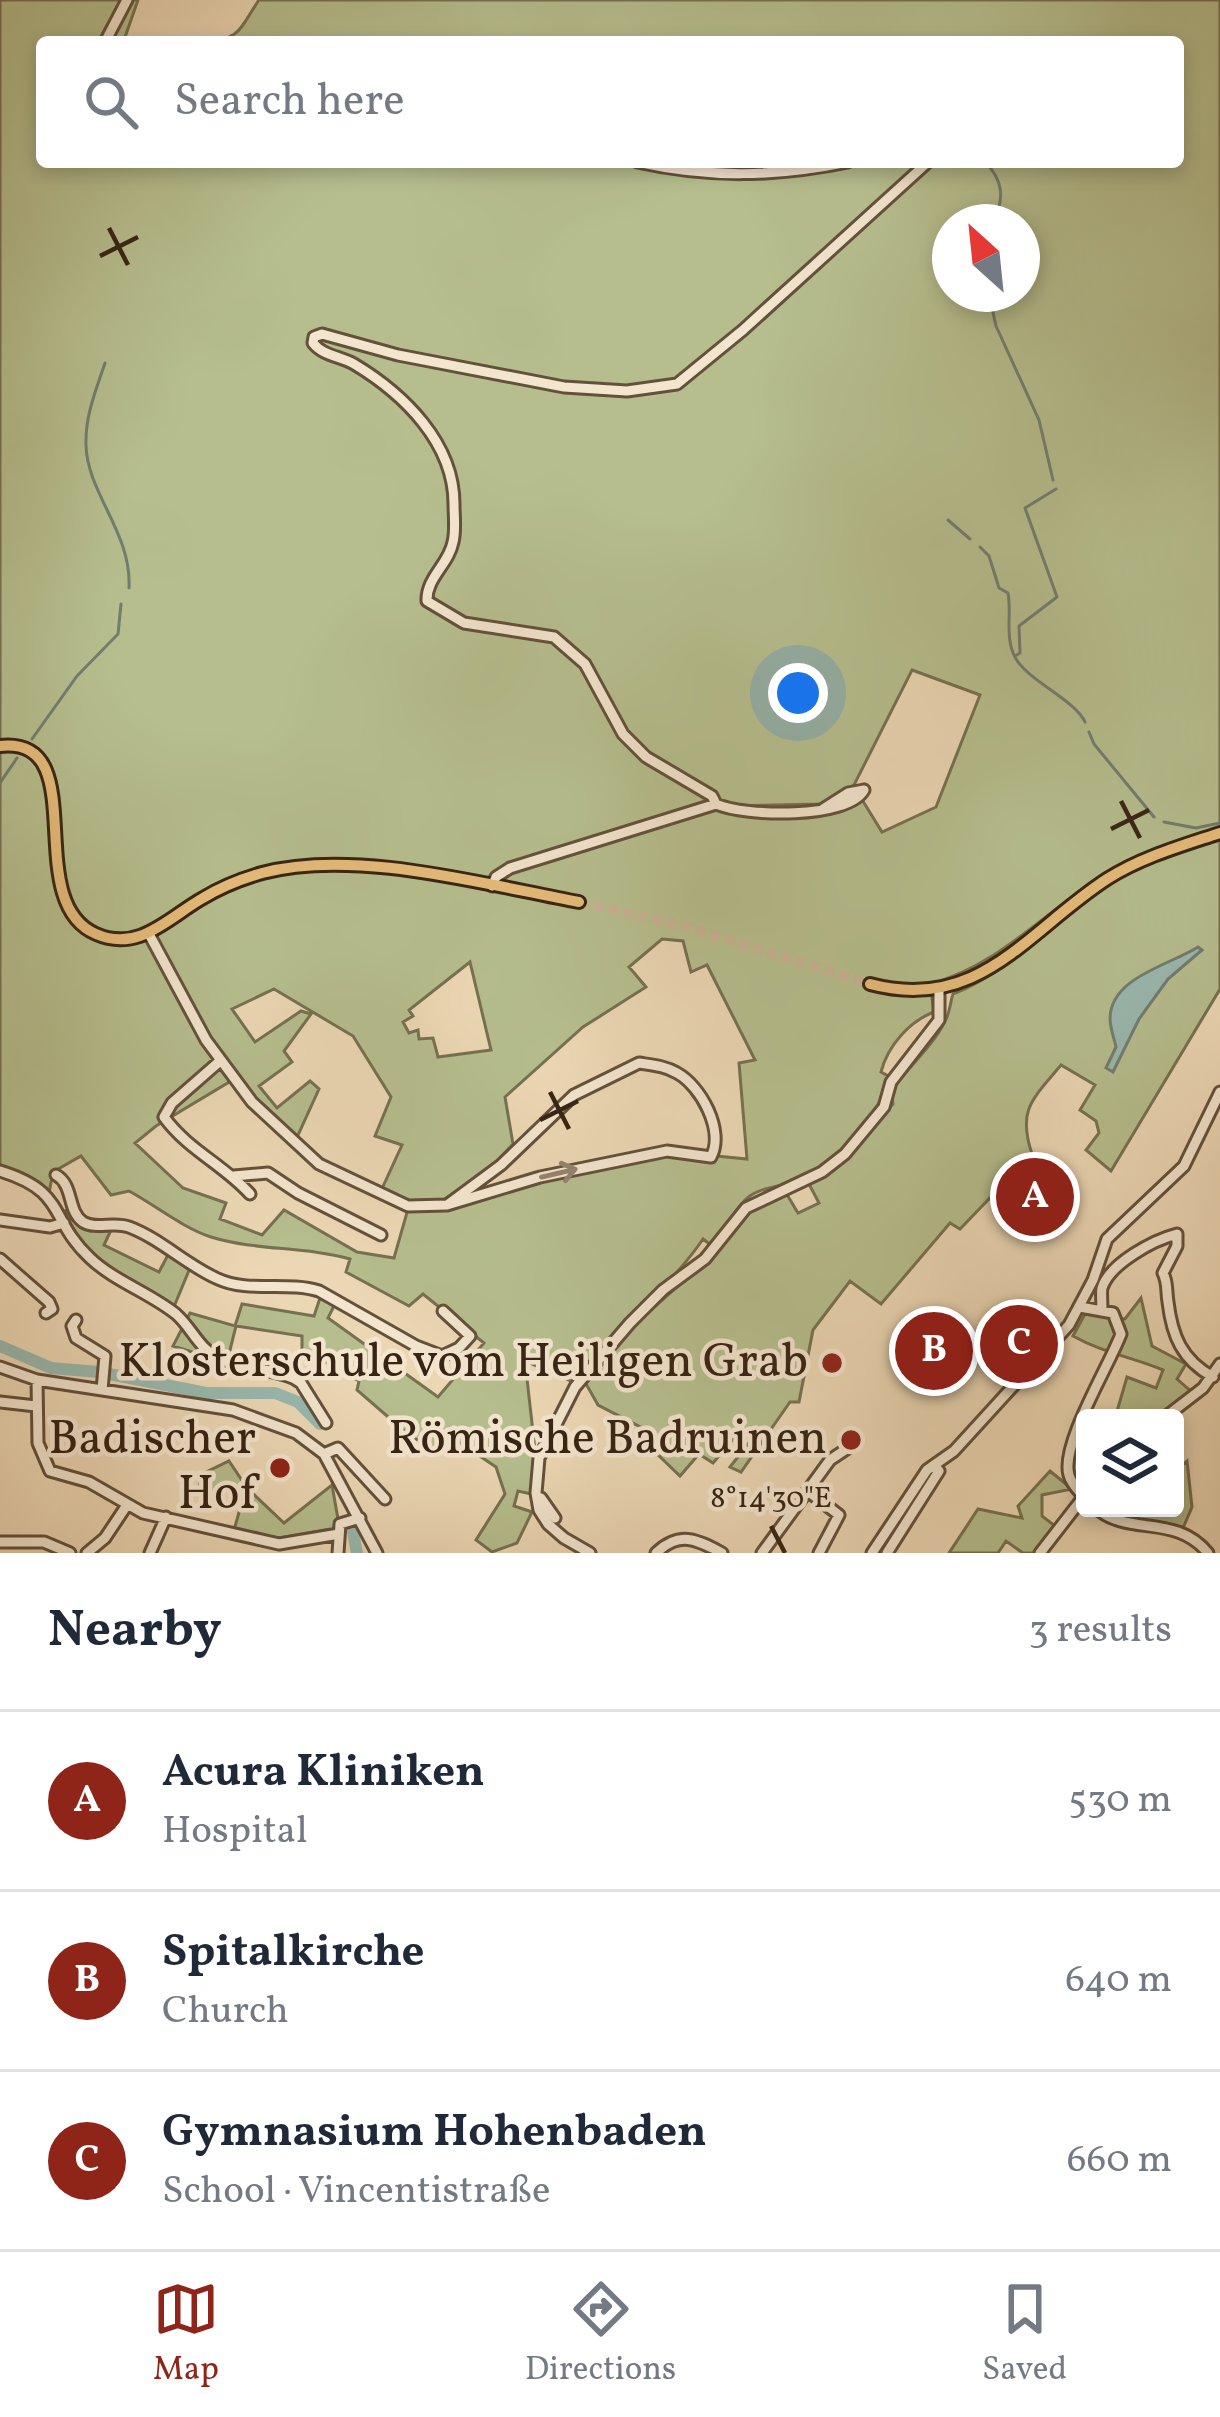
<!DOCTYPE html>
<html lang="en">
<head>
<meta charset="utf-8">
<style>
  body { margin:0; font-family:Vollkorn,serif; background:#f2f2f3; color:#1f2937 }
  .controls { position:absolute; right:36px; bottom:36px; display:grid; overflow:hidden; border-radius:12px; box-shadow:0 6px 18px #0003 }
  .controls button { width:108px; height:108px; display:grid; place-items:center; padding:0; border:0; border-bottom:3px solid #e0e1e3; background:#fff; color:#1f2937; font:60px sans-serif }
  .compass { position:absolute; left:932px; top:204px; width:108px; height:108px; border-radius:50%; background:#fff; box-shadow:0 6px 18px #0003; rotate:333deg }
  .you { position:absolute; left:798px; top:693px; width:42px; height:42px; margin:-30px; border:9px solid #fff; border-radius:50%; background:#1a73e8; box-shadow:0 0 0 18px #1a73e833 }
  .badge { display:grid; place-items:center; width:78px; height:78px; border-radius:50%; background:#8f2418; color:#fff; font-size:39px; font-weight:700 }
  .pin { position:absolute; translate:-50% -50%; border:6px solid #fff; box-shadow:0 3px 12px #0006 }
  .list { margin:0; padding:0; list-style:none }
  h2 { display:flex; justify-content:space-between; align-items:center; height:156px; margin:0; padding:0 48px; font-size:51px }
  h2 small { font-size:39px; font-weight:400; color:#747a83 }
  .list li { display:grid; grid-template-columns:78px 1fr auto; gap:36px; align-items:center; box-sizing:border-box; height:180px; padding:0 48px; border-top:3px solid #e0e1e3 }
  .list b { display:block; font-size:45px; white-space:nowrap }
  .list p { margin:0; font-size:39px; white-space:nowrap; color:#747a83 }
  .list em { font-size:39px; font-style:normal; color:#747a83 }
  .icon { flex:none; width:66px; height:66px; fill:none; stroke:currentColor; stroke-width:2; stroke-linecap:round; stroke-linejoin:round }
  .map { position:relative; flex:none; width:1220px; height:1553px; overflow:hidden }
  .search { position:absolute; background:#fff; box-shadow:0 6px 18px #0003; left:36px; right:36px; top:36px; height:132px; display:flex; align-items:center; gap:30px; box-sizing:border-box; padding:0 42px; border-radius:12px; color:#747a83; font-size:45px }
  .sheet { height:696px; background:#fff }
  nav { display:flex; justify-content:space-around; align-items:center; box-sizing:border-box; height:168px; border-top:3px solid #e0e1e3; background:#fff; font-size:33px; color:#747a83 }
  nav a { display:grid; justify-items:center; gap:6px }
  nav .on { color:#8f2418 }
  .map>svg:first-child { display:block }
</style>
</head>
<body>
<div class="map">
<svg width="1220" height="1553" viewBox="0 0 1220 1553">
  <rect width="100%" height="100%" fill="#ecd7b4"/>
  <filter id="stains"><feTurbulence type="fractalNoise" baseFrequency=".00167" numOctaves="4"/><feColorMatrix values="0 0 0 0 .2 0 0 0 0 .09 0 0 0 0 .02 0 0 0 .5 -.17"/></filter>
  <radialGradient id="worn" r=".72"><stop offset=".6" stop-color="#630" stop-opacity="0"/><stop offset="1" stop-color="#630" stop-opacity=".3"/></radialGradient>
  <path fill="#b6be8e" stroke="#767150" stroke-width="3" fill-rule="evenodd" d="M0 0H138L124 40 128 42H42V162H1178V42H205C242 39 239 29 259 0H1220V827C1182 840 1143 850 1108 872 1047 909 1001 965 930 984L934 1012C910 1021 888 1045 881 1072L890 1077C877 1119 838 1161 798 1180 781 1188 759 1186 745 1200 733 1212 723 1232 712 1246L703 1239C667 1292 612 1331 573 1382L525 1361 536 1459 531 1494 518 1491 514 1506 532 1512 517 1543 492 1552 476 1540 505 1494 496 1467 450 1436 438 1450 410 1436 357 1390 359 1381 302 1349V1336L236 1326 228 1358 195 1353 173 1346 190 1313 235 1326 242 1304 314 1316 321 1295 335 1304 328 1318 438 1397 484 1343 423 1294 409 1306 346 1272 350 1259C304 1246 257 1251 211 1237 183 1228 155 1205 129 1191L111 1195 81 1156 53 1172 49 1193 23 1177 0 1170ZM950 222H1022V294H950ZM912 670 980 695 936 807 882 832 861 798 823 809 730 810 724 806 820 804 854 785ZM662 939 683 941 691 972 707 965 755 1060 739 1063 747 1159 666 1151 435 1205 486 1173 513 1144 505 1097 583 1027 646 987 629 967ZM470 962 491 1050 438 1057 433 1038 419 1039 418 1030 409 1033 403 1022 413 1016 409 1010ZM274 989 353 1036 391 1097 375 1136 402 1145 381 1191 410 1202 394 1258 357 1252 284 1210 262 1235 220 1219 226 1203 183 1188 135 1143 156 1126 236 1078 289 1136 298 1135 319 1089 310 1081 277 1108 259 1086 292 1062 284 1051 311 1014 301 1011 255 1042 232 1009Z
    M1220 837V989L1111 1171 1086 1150 1099 1133 1096 1121 1080 1110 1095 1085 1061 1065C1033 1099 1017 1109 1032 1154L960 1229 950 1223 881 1304 850 1281 813 1330 799 1402H790L741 1472 730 1467 752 1439 747 1432 740 1431 713 1463 699 1454 680 1476 657 1454 645 1447 652 1433 598 1405 585 1382 627 1331 694 1272 749 1210 786 1193 798 1213 819 1203 809 1184 846 1158 893 1104 891 1091C907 1068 934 1045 945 1021 950 1013 950 1003 953 994 1012 971 1055 919 1107 885 1142 864 1182 851 1220 837Z
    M69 1208 80 1223 112 1228 104 1245 159 1272 169 1253 190 1268 173 1309C132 1282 82 1260 65 1211Z
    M1141 1298 1152 1346 1186 1364 1177 1379 1194 1394 1152 1418H1115L1127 1377 1156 1388 1163 1370C1132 1357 1103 1353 1073 1336L1085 1314 1125 1319Z
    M229 1461 247 1488 284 1523 332 1485 338 1519 336 1528 280 1538 234 1530 246 1488 222 1483 218 1494 199 1488 202 1474Z
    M1187 1461 1192 1507 1183 1528 1107 1513 1101 1508H1175V1472Z
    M1050 1471 1072 1489 1042 1495V1516L1055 1526 1034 1553H1023L1006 1541 998 1553H949L978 1509 1022 1518 1018 1506Z"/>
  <path fill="#99b9af" stroke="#727d71" stroke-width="3" d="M1198 947 1202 950 1168 979 1139 1019 1113 1072 1106 1068 1116 1047C1114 1038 1110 1028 1110 1018 1111 977 1170 965 1198 947Z"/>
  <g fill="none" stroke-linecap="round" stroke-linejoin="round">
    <path stroke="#727d71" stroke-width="3" d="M985 162C1004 181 1004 198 994 222
      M989 294 996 326 1039 420 1053 480
      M105 363C96 390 85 416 86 445 87 493 132 533 129 588
      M948 520 970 539
      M980 547 989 556 999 588 1008 593C1012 615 1004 638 1016 659 1029 681 1076 701 1085 722
      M1015 656 1020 653 1019 626 1057 597 1025 508 1056 489
      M1089 732 1094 744 1154 817
      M32 739 77 676 118 634 121 604
      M0 783 17 758
      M1164 822 1196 828 1220 823"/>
    <path stroke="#99b9af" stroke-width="12" d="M0 1346 51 1368 99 1372 206 1393H275L298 1402 320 1424
      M353 1532 357 1553"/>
    <path stroke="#c8b394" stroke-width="10" stroke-dasharray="10 5" stroke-linecap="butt" d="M579 902 684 926 870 984"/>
    <g stroke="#64513b" stroke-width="15">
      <path id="minor" d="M105 42 127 0
        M637 162C709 178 775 177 848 162
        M864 790C848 819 745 817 716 804L712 796 646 757 623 734 585 664 554 637 464 623 427 601C426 578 449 564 453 542 456 531 454 516 454 504 454 443 404 394 354 364 340 356 323 356 313 343L314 337 322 334 398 355 564 387 627 391 677 384 743 330 928 162
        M823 809 848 793 864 790
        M492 886 496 877 510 868 716 804
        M149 934 206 1040 252 1102 319 1164 408 1206 447 1205 540 1177 667 1151 711 1157C725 1131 701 1086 677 1073 665 1066 652 1065 639 1063L574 1095 501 1165 447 1205
        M220 1061 172 1103 164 1117C188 1150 224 1165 250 1194
        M0 1171C68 1192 48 1219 90 1258 114 1281 150 1293 176 1314 193 1329 198 1349 221 1359 244 1368 270 1369 293 1378L301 1383 326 1423
        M56 1175C74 1185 67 1211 83 1222 96 1230 114 1221 129 1227 161 1239 186 1265 218 1279 248 1293 287 1281 319 1291L416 1346 442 1356 459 1348 470 1336 443 1311
        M234 1176 268 1173 298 1193 381 1235
        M0 1220 50 1227 64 1223
        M0 1259 49 1302 52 1309 46 1313
        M1080 1307 1113 1313 1121 1334C1110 1364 1060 1445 1069 1475 1071 1484 1079 1491 1085 1498
        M1102 1308C1102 1304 1101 1292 1102 1288 1110 1263 1154 1240 1177 1234V1246L1163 1273C1168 1283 1166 1290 1168 1302 1172 1336 1182 1360 1213 1377
        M76 1320 72 1326 76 1338 105 1356 102 1390
        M0 1367 37 1380 233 1410 296 1433 324 1454 377 1553
        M37 1380 38 1443 50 1471 89 1482 143 1513 279 1544 339 1534
        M0 1402 36 1406
        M1164 1418 1203 1388 1220 1364
        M324 1454 338 1448 385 1499
        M809 1492 839 1515 819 1553
        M541 1498 555 1518
        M1096 1508C1129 1537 1175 1513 1208 1553
        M0 1542H44L70 1553
        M87 1553 105 1538 127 1505
        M150 1553 166 1517
        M338 1553 340 1524 360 1518
        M590 1553 564 1538 548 1524 539 1510 536 1493 539 1458 575 1387 630 1323 663 1290 705 1259 746 1208 822 1172 845 1154 884 1107 891 1082 939 1020V989
        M656 1553C679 1531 696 1539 722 1553
        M762 1553 830 1460 848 1448
        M872 1553 927 1470 954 1451 1069 1325 1093 1280 1107 1239 1184 1166 1220 1092
        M887 1553 939 1471 936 1467
        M1040 1553 1085 1495"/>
    </g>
    <g stroke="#372413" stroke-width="16">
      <path id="major" d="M0 746C95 736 19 901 96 934 139 953 169 917 203 898 221 887 241 879 262 873 354 848 486 885 579 902
        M870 984C979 1013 1027 931 1107 879 1142 857 1181 846 1220 833"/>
    </g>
    <use href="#minor" stroke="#f3e5ce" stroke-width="9"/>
    <use href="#major" stroke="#e6bc7a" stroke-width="10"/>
  </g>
  <defs><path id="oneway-shaft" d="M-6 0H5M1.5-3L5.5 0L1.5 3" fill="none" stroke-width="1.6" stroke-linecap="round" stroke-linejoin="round" transform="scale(3)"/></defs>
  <use stroke="#958470" href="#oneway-shaft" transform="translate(559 1173) rotate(-13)"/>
  <path fill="none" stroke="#372413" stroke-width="4.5" d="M109 228 128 265M100 256 138 237M1121 801 1140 838M1111 829 1149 810M550 1092 569 1129M540 1120 578 1101M771 1526 785 1553"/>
  <g fill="#8f2418" stroke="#f3e5ce" stroke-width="4.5">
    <circle cx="832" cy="1363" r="12"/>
    <circle cx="851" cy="1440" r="12"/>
    <circle cx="280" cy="1468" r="12"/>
  </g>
  <g text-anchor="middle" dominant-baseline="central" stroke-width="9" stroke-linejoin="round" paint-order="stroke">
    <g font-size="48" fill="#372413" stroke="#f3e5ce" text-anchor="end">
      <text x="808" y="1363">Klosterschule vom Heiligen Grab</text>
      <text x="256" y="1440">Badischer<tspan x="256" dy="55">Hof</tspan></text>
      <text x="827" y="1440">Römische Badruinen</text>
    </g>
  </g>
  <g font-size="30" text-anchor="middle" fill="#372413" stroke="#f3e5ce" stroke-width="9" stroke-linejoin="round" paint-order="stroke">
    <text x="771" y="1507">8°14'30"E</text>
  </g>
  <rect width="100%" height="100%" filter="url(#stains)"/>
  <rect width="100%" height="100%" fill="url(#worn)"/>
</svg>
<div class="controls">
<button><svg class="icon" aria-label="layers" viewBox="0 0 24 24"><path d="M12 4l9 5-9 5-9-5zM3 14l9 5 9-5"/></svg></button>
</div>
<svg class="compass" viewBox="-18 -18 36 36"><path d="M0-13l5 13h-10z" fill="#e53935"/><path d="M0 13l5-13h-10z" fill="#747a83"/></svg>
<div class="you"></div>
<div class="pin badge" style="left:1035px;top:1197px">A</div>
<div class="pin badge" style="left:934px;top:1351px">B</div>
<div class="pin badge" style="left:1019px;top:1344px">C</div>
<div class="search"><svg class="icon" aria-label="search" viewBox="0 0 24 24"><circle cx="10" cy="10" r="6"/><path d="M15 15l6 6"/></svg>Search here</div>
</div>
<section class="sheet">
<h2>Nearby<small>3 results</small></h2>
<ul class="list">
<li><span class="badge">A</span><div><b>Acura Kliniken</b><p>Hospital</p></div><em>530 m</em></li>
<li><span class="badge">B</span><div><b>Spitalkirche</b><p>Church</p></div><em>640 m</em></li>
<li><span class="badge">C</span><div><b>Gymnasium Hohenbaden</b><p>School · Vincentistraße</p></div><em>660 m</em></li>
</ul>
</section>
<nav>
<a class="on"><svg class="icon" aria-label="map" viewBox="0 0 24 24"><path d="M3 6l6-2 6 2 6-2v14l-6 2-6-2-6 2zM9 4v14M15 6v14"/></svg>Map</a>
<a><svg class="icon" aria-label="directions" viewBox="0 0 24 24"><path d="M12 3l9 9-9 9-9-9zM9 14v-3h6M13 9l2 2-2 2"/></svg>Directions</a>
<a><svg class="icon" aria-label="saved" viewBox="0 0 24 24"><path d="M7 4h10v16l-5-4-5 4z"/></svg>Saved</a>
</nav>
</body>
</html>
